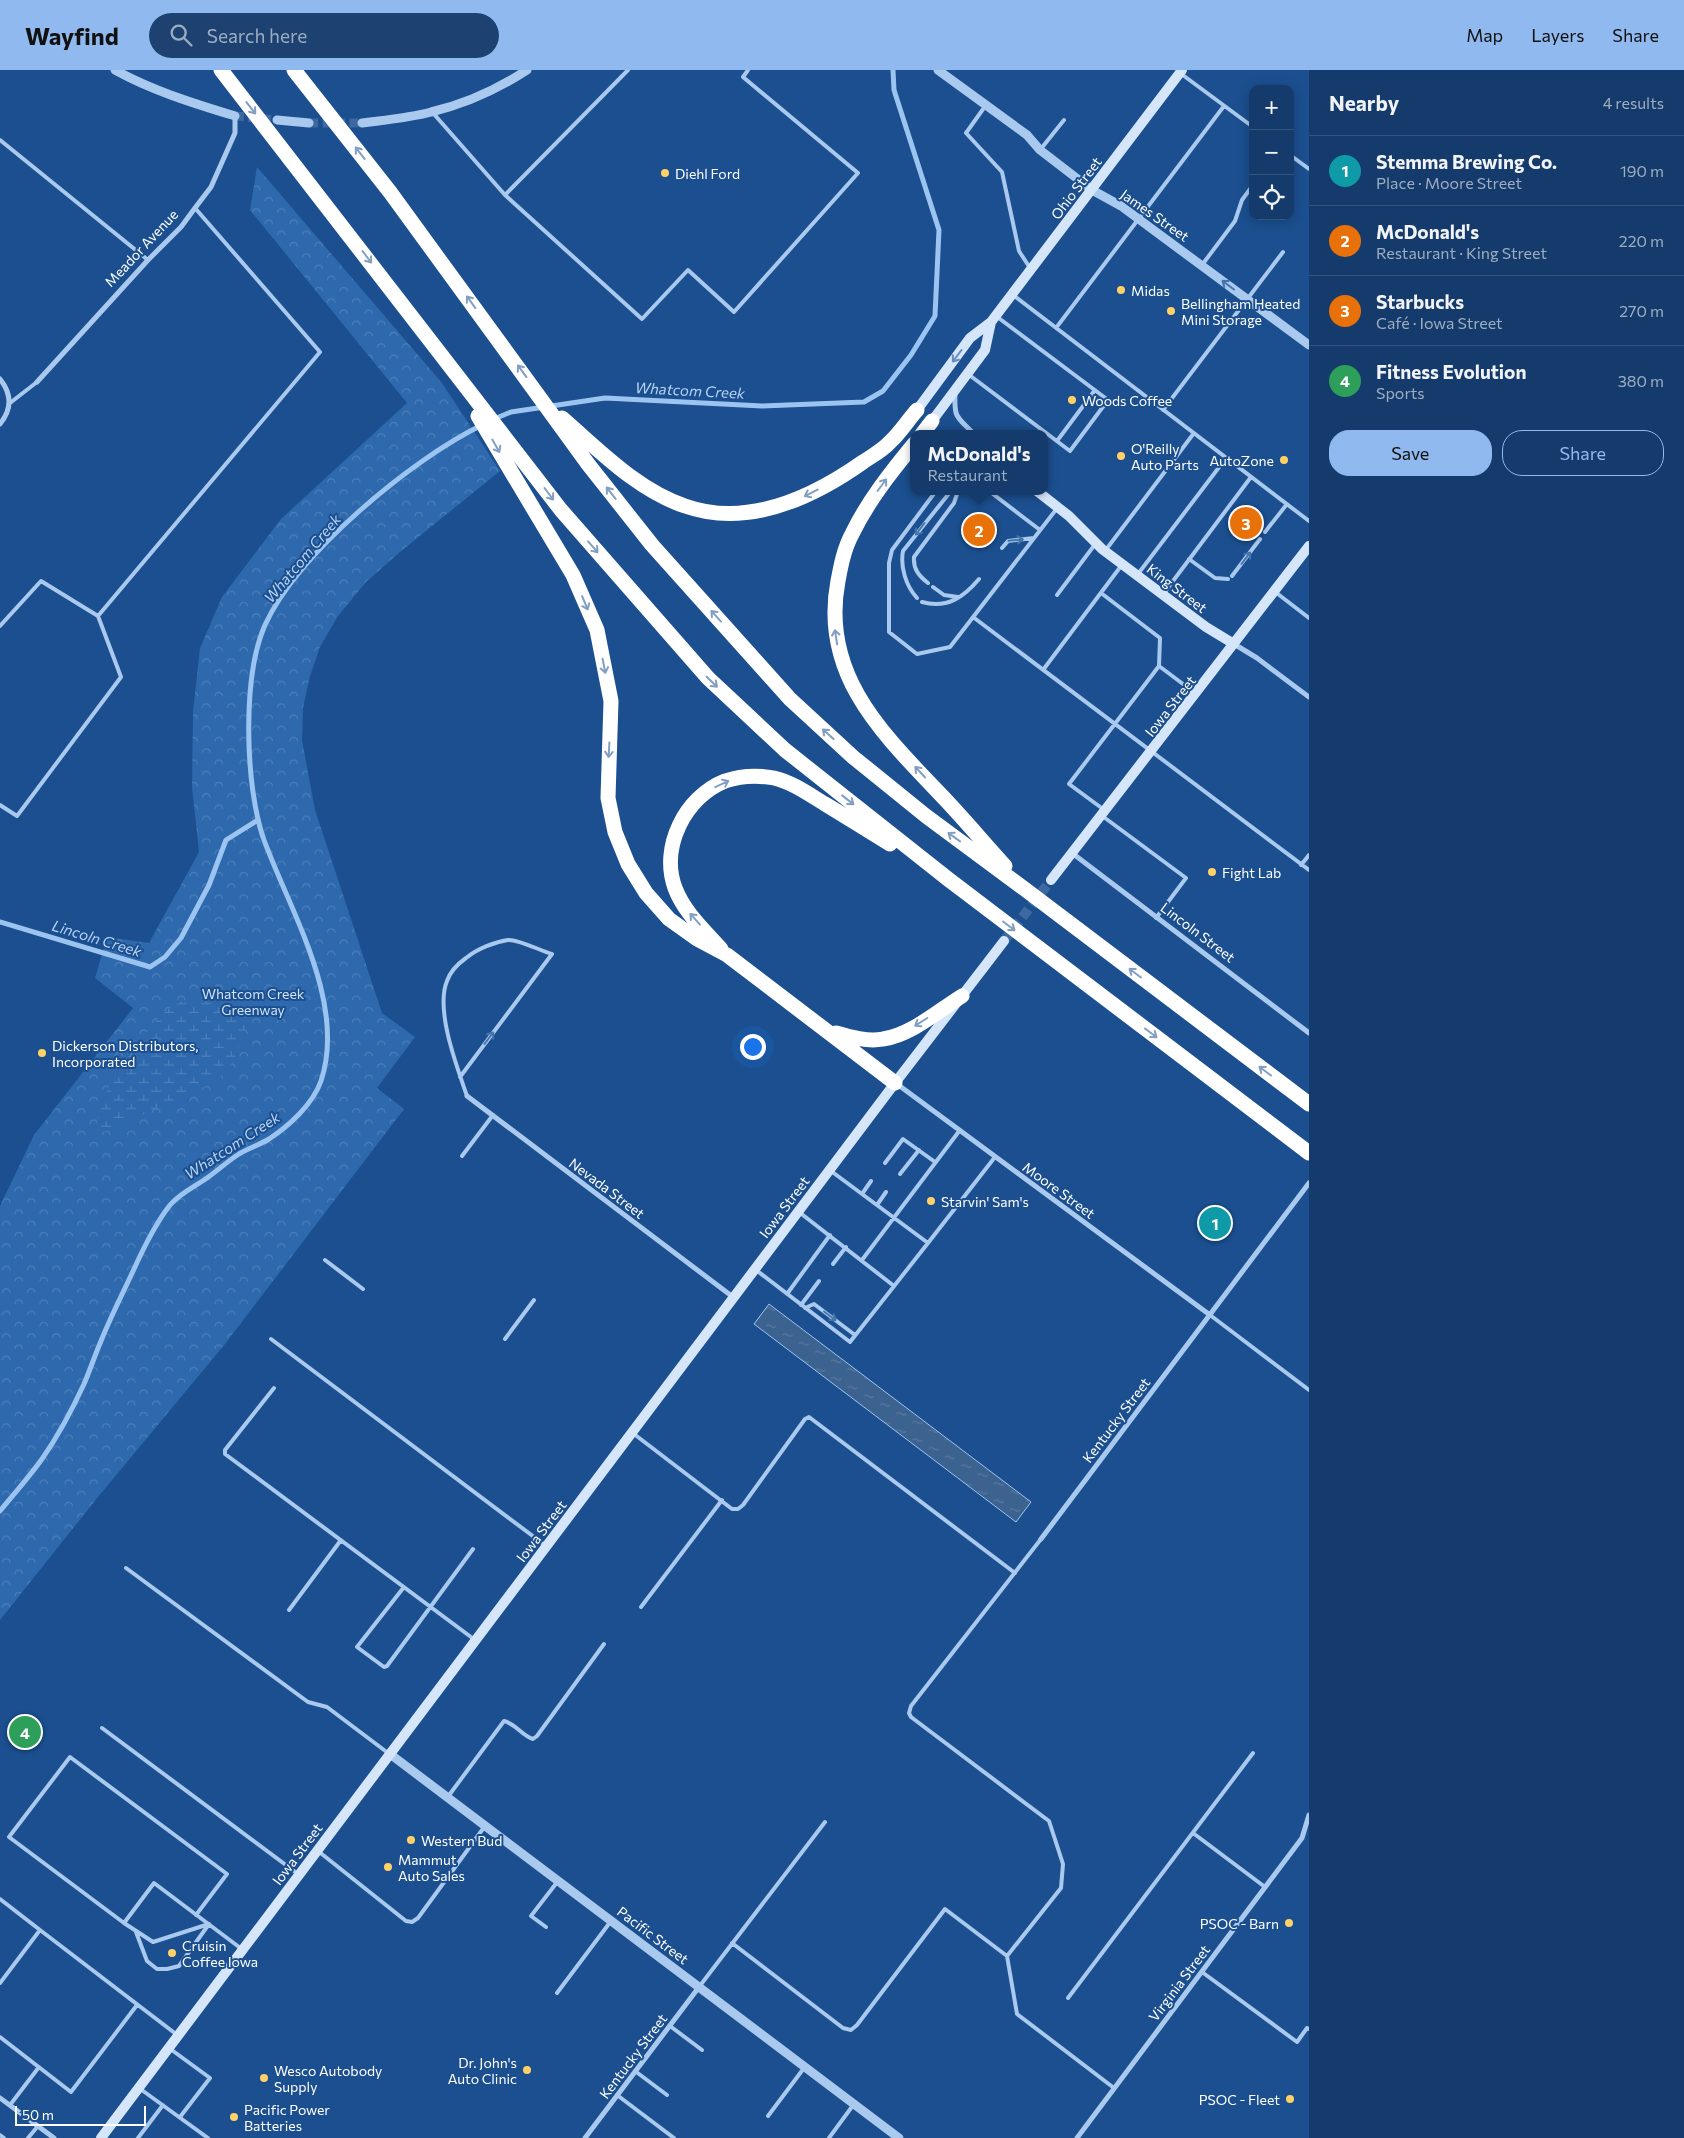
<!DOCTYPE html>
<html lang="en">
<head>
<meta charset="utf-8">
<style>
  body { margin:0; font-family:Commissioner,sans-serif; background:#1d4271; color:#f1f3f6 }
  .controls { position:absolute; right:15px; top:15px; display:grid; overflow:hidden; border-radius:10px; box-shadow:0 2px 12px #0003 }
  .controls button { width:45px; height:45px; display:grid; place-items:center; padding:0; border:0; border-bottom:1px solid #33557e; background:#143b6b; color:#f1f3f6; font:25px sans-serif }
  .scale { position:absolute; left:15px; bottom:12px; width:131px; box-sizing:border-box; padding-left:5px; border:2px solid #fff; border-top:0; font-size:14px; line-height:18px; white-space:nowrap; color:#fff; -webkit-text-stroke:4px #1b4f8f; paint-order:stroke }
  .you { position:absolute; left:752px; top:976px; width:18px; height:18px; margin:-12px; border:4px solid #fff; border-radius:50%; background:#1a73e8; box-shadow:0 0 0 8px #1a73e833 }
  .badge { display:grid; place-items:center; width:32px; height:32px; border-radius:50%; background:#90b9f0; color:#fff; font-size:16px; font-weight:700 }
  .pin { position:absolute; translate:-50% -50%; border:2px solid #fff; box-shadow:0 1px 5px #0006 }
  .popup { position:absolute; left:910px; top:360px; width:138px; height:65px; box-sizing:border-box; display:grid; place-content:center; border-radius:10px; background:#143b6b; filter:drop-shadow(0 1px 4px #0005); font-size:16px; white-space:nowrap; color:#9dadc1 }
  .popup b { font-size:19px; color:#f1f3f6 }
  .popup::after { content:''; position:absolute; left:50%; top:100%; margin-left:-10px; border:10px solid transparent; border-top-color:#143b6b }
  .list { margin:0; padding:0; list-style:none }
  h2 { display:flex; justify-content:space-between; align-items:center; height:65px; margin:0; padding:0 20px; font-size:21px }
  h2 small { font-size:16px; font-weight:400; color:#9dadc1 }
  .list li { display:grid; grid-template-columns:32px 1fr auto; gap:15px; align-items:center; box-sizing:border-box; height:70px; padding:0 20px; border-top:1px solid #33557e }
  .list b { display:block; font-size:19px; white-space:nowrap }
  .list p { margin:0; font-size:16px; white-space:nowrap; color:#9dadc1 }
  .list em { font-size:16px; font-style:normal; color:#9dadc1 }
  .actions { display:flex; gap:10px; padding:15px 20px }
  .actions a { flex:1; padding:11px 0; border:1px solid #90b9f0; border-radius:20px; text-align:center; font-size:18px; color:#90b9f0 }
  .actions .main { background:#90b9f0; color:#111 }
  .icon { flex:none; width:28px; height:28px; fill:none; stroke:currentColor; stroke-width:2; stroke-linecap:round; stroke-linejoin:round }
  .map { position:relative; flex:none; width:1309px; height:2068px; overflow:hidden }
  header { display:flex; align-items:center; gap:30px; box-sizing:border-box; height:70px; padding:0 25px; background:#90b9f0; color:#111 }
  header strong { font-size:24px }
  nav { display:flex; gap:28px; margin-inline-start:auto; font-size:18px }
  .search { width:350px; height:45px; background:#1d4271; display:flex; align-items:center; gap:12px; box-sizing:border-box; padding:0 18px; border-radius:28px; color:#9dadc1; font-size:19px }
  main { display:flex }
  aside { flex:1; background:#143b6b }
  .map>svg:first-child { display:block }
</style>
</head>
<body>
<header>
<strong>Wayfind</strong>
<div class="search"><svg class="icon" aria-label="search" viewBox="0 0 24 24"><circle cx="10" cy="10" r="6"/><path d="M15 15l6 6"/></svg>Search here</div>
<nav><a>Map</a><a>Layers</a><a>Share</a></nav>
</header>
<main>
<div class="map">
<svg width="1309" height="2068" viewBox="0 0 1309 2068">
  <defs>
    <pattern id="forest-crowns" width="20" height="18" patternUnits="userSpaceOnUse" patternTransform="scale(1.25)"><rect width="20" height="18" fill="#2e69ad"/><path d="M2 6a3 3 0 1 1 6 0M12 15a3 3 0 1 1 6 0" fill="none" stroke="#4d80b9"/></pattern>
    <pattern id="wetland-marsh" width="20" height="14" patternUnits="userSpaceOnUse" patternTransform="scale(1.25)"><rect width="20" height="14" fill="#2e69ad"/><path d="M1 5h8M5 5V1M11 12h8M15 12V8" fill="none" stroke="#4d80b9"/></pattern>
    <pattern id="water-ripples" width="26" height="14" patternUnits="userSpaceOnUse" patternTransform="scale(1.25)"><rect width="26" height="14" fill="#3c6290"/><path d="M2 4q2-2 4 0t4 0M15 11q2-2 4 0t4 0" fill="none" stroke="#597aa1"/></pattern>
  </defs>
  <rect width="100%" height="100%" fill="#1b4f8f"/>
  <path fill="url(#forest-crowns)" d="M257 97 442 313 500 401 400 482 366 512 338 546 320 577 310 606 303 638 302 670 315 740 382 943 415 967 377 1018 404 1039 225 1274 98 1427 0 1550V1136L34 1065 133 938 95 908 107 867 149 873 199 782 192 717 193 642 200 578 222 527 281 449 407 333 250 140Z"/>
  <path fill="url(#wetland-marsh)" d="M210 924C225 929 250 942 244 963 240 977 233 996 221 1006 208 1017 189 1024 173 1031 148 1042 124 1053 99 1064 89 1034 133 979 151 957 156 952 161 944 167 940 180 931 194 926 210 924Z"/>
  <path fill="url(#water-ripples)" stroke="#9cc4f0" d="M769 1234 1031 1432 1016 1452 754 1254Z"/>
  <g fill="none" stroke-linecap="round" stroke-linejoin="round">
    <path stroke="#9cc4f0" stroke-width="5" d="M494 349 511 342 605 328 762 336 864 332 883 321 911 285 935 246 939 160 894 20 893 0
      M0 852 150 897 165 887 181 868 209 815 226 770 258 750
      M0 1441C14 1424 29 1407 42 1389 58 1366 72 1340 84 1314 90 1300 95 1285 101 1271 111 1246 123 1223 134 1199 144 1177 155 1154 170 1135 180 1123 194 1117 207 1108 218 1100 228 1091 239 1084 249 1078 259 1075 269 1069 289 1056 313 1034 321 1011 347 933 290 841 264 770 245 717 242 607 265 555 298 483 412 389 482 355"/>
    <path stroke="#3d69a0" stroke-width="9" stroke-dasharray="9 4.5" stroke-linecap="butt" d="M235 46 277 50
      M309 53H362"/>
    <path stroke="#3d69a0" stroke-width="10" stroke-dasharray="10 5" stroke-linecap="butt" d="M1004 871 1051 810"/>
    <path stroke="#a9c9ee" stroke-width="4" d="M1180 3 1253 57
      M986 35 966 63 1002 102 1019 181 1030 198
      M433 43 505 125 642 249 688 200 734 242 858 103 743 7 748 0
      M0 70 148 190
      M1040 80 1064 50
      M1290 85 1309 99
      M505 125 628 0
      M1202 195 1235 151 1242 130 1253 115
      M1013 225 1309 451
      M1056 258 1224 36
      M968 304 1070 381 1108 330 996 246
      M10 333 37 312
      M1163 340 1283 182
      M1057 371 1095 320
      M936 421 892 480 889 493V562L917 584 950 577 1058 437
      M989 421 1040 460
      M1265 462 1287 434
      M1002 478 1008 471 1034 468
      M1105 481 1194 363
      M1189 489 1215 508 1228 509
      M1138 504 1226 388
      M1232 506 1260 469
      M928 513C919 506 913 499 914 487L954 433 958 421
      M933 517 944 525 958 527
      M1274 521 1309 548
      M1101 523 1160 568 1159 596 1069 714 1103 739
      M1164 523 1251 407
      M1057 525 1096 473
      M917 528C906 516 900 497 903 481L951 421
      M922 532C947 539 964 527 979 509
      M98 546 320 282 195 138
      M973 547 1309 800
      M0 556 41 511 98 546 121 607 17 746 0 735
      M1159 596 1195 623
      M1043 600 1121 496
      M1101 745 1186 808 1156 848
      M1301 795 1309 785
      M460 1007 552 884C541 881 518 869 508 870 494 872 477 879 466 888 459 893 450 902 447 911 435 940 457 997 467 1026
      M462 1086 493 1045
      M885 1093 903 1069 935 1092
      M831 1101 928 1173 995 1087
      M900 1104 919 1080
      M862 1124 871 1111
      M877 1135 886 1122
      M799 1142 894 1216
      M325 1190 363 1219
      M862 1190 960 1060
      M833 1194 846 1177
      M756 1200 850 1272 928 1173
      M787 1224 830 1165
      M801 1235 819 1211
      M805 1238 814 1234 855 1265
      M1210 1245 1309 1320
      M271 1269 546 1476
      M505 1269 534 1230
      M274 1318 225 1380V1384L475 1570
      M634 1364 732 1439H738L743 1435 805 1349 809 1347 1015 1503
      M1041 1469 911 1636 909 1643 911 1647 1049 1751 1063 1794 1061 1818 1007 1886 1017 1944 1114 2018
      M126 1498 308 1632 327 1637 388 1683
      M404 1517 357 1577 384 1597 387 1596 473 1479
      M641 1537 722 1430
      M289 1540 341 1470
      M102 1658 298 1804
      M447 1728 504 1651C516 1654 522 1666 533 1669L537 1666 604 1574
      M1193 1763 1265 1817
      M318 1781 406 1851 412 1852 418 1848 485 1756
      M0 1829 40 1860
      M196 1845 227 1804 70 1687 9 1767 124 1853 154 1813 243 1880
      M124 1853 153 1872 209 1854
      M546 1857 531 1846 558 1811
      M136 1862 147 1891 157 1899H167L179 1896 209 1854
      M732 1873 843 1958 851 1960 857 1955 945 1839 1007 1886
      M1202 1902 1297 1972 1307 1958 1309 1959
      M0 1913 40 1860 176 1964
      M699 1917 825 1752
      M557 1923 611 1851
      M1068 1928 1253 1683
      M670 1956 702 1980
      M0 1967 71 2022 137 1935
      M169 1978 210 2008 180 2047
      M635 2001 667 2025
      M139 2018 208 2068
      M617 2025 674 2068
      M10 2035 39 1997
      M768 2046 804 1998
      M0 2065 4 2068
      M28 2068 38 2056
      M138 2068 163 2035
      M829 2068 854 2034"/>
    <path stroke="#a9c9ee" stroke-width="5" d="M0 309C12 324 12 339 0 354
      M37 312 148 190 181 157 195 138 211 117 235 63V46
      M955 322C954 350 957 346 974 364
      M1234 574 1257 588 1309 627
      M1072 783 1309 963
      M897 1014 1210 1245
      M467 1026 733 1227
      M1041 1469 1309 1113
      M0 2028 54 2068
      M585 2068 699 1917
      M1077 2068 1302 1768 1309 1745"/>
    <path stroke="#a9c9ee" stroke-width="9" d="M115 0C153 21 193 33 235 46
      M938 0 1027 65 1040 80 1092 120 1121 136 1309 275
      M277 50 309 53
      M362 53C385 50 409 48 431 42 465 34 498 19 527 0
      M390 1684 899 2068"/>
    <path stroke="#d6e6fa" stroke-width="10" d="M917 340 970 268 991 252 1182 0
      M932 351 985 280 991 252
      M1037 421 1069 446 1102 479 1206 557 1234 574
      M1051 810 1309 476
      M101 2068 895 1013 1004 871"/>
    <path stroke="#fff" stroke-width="15" d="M221 0 561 440 708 608 785 680 948 809 1309 1083
      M294 0 390 122 588 394 652 475 790 629 853 687 926 746 1026 820 1309 1034
      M478 346 573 505 597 560 611 631 608 728 615 762 628 794 646 823 669 849 697 869 727 885 895 1013
      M562 348C599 380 637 420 685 436 747 458 812 428 863 392 872 386 883 380 890 372 900 363 908 350 917 340
      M922 364 932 351
      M914 374C891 402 868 431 852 464 844 479 841 495 838 511 820 605 883 664 942 726 964 749 984 773 1005 796
      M721 879C704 860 684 842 675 818 660 777 685 727 725 711 740 706 758 705 774 708 792 712 810 725 825 734 847 747 868 761 890 774
      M836 963C850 967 868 972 883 969 911 965 938 941 962 926"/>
  </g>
  <defs><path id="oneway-shaft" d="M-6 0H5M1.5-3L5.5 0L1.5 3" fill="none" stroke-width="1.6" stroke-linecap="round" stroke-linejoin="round" transform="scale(1.25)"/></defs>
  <g stroke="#829ec1">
    <use href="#oneway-shaft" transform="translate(251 38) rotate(52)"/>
    <use href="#oneway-shaft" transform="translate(360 83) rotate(-128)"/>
    <use href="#oneway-shaft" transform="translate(367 187) rotate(53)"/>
    <use href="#oneway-shaft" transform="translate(471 232) rotate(-126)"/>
    <use href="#oneway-shaft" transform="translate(522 301) rotate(-126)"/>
    <use href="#oneway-shaft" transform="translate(496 376) rotate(60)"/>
    <use href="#oneway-shaft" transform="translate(882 415) rotate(-53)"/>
    <use href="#oneway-shaft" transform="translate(611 423) rotate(-128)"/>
    <use href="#oneway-shaft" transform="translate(811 423) rotate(153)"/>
    <use href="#oneway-shaft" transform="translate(549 424) rotate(53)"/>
    <use href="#oneway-shaft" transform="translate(593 477) rotate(49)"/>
    <use href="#oneway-shaft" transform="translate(585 533) rotate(67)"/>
    <use href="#oneway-shaft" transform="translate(716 546) rotate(-132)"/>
    <use href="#oneway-shaft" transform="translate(836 567) rotate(-99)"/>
    <use href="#oneway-shaft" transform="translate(604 596) rotate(79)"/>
    <use href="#oneway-shaft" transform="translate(712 612) rotate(44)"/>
    <use href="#oneway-shaft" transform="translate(828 664) rotate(-138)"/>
    <use href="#oneway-shaft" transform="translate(609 680) rotate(93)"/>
    <use href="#oneway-shaft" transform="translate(920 702) rotate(-133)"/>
    <use href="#oneway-shaft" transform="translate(722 714) rotate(-25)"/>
    <use href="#oneway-shaft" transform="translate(848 730) rotate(38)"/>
    <use href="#oneway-shaft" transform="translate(954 767) rotate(-144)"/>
    <use href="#oneway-shaft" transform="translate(695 849) rotate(-132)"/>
    <use href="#oneway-shaft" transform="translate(1009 856) rotate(37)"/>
    <use href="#oneway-shaft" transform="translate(1135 903) rotate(-143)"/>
    <use href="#oneway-shaft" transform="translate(921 952) rotate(148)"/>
    <use href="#oneway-shaft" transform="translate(1151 963) rotate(37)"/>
    <use href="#oneway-shaft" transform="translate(1265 1001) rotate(-143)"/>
  </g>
  <g stroke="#4674ac">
    <use href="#oneway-shaft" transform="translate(1228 215) rotate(-143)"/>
    <use href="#oneway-shaft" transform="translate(920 459) rotate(127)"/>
    <use href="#oneway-shaft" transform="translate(1016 470) rotate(-6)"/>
    <use href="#oneway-shaft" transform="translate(1246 488) rotate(-53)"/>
    <use href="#oneway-shaft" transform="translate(489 968) rotate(-53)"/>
    <use href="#oneway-shaft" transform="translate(830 1246) rotate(37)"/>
  </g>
  <use stroke="#668bba" href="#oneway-shaft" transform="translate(957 286) rotate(127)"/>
  <g fill="#ffd166" stroke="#1b4f8f" stroke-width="2">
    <circle cx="665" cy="103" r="5"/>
    <circle cx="1121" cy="220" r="5"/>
    <circle cx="1171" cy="241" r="5"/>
    <circle cx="1072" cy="330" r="5"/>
    <circle cx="1121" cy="386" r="5"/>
    <circle cx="1284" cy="390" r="5"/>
    <circle cx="1212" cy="802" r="5"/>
    <circle cx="42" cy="983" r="5"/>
    <circle cx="931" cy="1131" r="5"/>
    <circle cx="411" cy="1770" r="5"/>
    <circle cx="388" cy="1797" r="5"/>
    <circle cx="1289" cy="1853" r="5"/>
    <circle cx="172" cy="1883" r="5"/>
    <circle cx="527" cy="2000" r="5"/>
    <circle cx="264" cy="2008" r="5"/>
    <circle cx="1290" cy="2029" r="5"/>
    <circle cx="234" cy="2047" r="5"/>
  </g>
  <g text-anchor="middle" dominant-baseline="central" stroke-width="4" stroke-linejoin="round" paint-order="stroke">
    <g font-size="14" fill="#fff" stroke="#1b4f8f" text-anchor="start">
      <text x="675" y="103">Diehl Ford</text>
      <text x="1131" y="220">Midas</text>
      <text x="1181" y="233">Bellingham Heated<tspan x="1181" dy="16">Mini Storage</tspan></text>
      <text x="1082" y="330">Woods Coffee</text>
      <text x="1131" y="378">O'Reilly<tspan x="1131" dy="16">Auto Parts</tspan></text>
      <text x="1274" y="390" text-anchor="end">AutoZone</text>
      <text x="1222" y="802">Fight Lab</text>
      <text x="52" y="975">Dickerson Distributors,<tspan x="52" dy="16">Incorporated</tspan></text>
      <text x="941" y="1131">Starvin' Sam's</text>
      <text x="421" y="1770">Western Bud</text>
      <text x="398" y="1789">Mammut<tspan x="398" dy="16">Auto Sales</tspan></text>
      <text x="1279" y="1853" text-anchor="end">PSOC - Barn</text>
      <text x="182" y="1875">Cruisin<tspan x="182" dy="16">Coffee Iowa</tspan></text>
      <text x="517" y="1992" text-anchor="end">Dr. John's<tspan x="517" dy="16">Auto Clinic</tspan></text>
      <text x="274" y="2000">Wesco Autobody<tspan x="274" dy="16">Supply</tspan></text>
      <text x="1280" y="2029" text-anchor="end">PSOC - Fleet</text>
      <text x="244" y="2039">Pacific Power<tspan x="244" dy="16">Batteries</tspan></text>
    </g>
    <g font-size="14" fill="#fff" stroke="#1b4f8f">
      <text transform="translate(1076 118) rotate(-53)">Ohio Street</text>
      <text transform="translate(1155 145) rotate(35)">James Street</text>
      <text transform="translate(141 178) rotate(-47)">Meador Avenue</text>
      <text transform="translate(1177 518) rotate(37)">King Street</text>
      <text transform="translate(1170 636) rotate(-52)">Iowa Street</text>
      <text transform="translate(1198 862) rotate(37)">Lincoln Street</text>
      <text transform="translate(607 1118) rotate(37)">Nevada Street</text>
      <text transform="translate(1059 1120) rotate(36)">Moore Street</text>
      <text transform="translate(784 1137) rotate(-53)">Iowa Street</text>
      <text transform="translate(1116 1350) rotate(-53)">Kentucky Street</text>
      <text transform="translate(541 1461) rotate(-53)">Iowa Street</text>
      <text transform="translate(297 1784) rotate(-53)">Iowa Street</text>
      <text transform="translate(653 1865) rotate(37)">Pacific Street</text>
      <text transform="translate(1179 1913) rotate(-53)">Virginia Street</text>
      <text transform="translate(633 1986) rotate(-53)">Kentucky Street</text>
    </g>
    <g font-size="14" fill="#cfe3fa" stroke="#1b4f8f">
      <text x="253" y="923">Whatcom Creek<tspan x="253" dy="16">Greenway</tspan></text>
    </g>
    <g font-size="15" font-style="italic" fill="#b5d3f5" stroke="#1b4f8f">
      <text transform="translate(690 320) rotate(3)">Whatcom Creek</text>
      <text transform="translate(302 488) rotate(-50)">Whatcom Creek</text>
      <text transform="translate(97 868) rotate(17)">Lincoln Creek</text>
      <text transform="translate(232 1075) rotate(-33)">Whatcom Creek</text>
    </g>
  </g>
</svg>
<div class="controls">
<button>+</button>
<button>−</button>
<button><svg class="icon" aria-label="locate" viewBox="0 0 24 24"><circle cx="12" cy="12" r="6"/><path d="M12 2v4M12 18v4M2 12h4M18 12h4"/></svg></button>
</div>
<div class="scale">50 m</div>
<div class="you"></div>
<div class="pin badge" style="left:1215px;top:1153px;background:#0f9aa8">1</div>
<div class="pin badge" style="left:979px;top:460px;background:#e8710a">2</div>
<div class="popup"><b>McDonald's</b>Restaurant</div>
<div class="pin badge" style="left:1246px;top:453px;background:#e8710a">3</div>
<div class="pin badge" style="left:25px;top:1662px;background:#2e9e5b">4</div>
</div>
<aside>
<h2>Nearby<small>4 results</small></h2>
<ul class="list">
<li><span class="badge" style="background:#0f9aa8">1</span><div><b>Stemma Brewing Co.</b><p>Place · Moore Street</p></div><em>190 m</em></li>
<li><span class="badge" style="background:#e8710a">2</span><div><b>McDonald's</b><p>Restaurant · King Street</p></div><em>220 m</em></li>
<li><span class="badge" style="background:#e8710a">3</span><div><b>Starbucks</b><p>Café · Iowa Street</p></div><em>270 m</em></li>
<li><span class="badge" style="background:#2e9e5b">4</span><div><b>Fitness Evolution</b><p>Sports</p></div><em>380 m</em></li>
</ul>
<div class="actions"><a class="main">Save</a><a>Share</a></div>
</aside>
</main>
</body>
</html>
